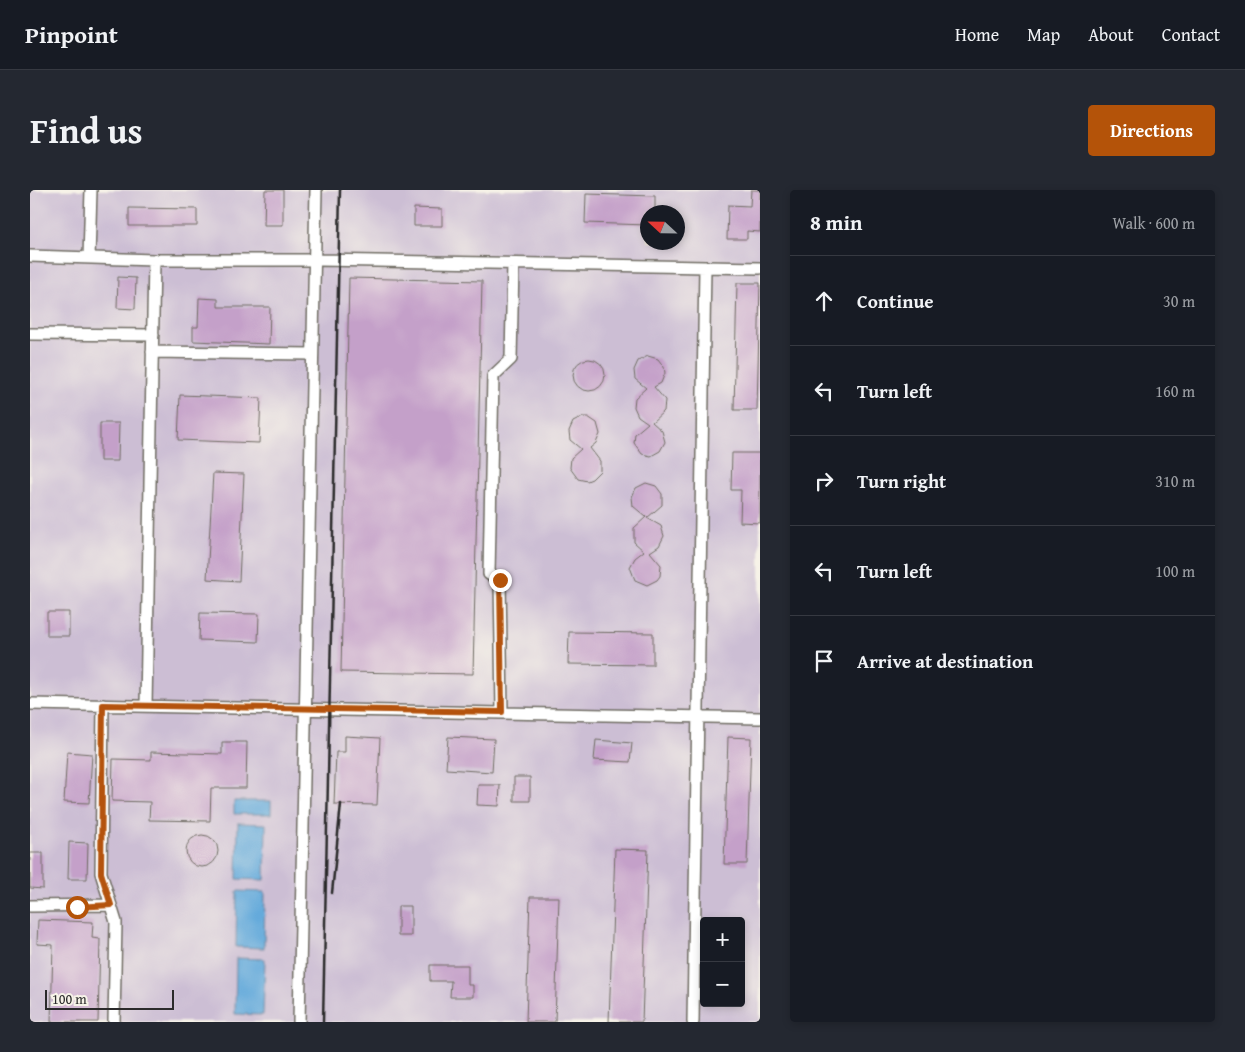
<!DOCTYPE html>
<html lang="en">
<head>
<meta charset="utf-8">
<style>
  body { margin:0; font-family:"Gentium Book Plus",serif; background:#242831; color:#f1f3f6 }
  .controls { position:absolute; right:15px; bottom:15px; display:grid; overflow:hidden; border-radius:5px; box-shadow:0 2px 8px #0003 }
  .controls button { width:45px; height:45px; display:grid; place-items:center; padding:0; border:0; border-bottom:1px solid #363941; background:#171b24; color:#f1f3f6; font:25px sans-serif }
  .compass { position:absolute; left:610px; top:15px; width:45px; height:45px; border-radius:50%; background:#171b24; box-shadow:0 2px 8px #0003; rotate:292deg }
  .scale { position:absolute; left:15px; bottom:12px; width:129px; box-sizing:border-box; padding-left:5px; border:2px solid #2b2b2b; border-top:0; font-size:14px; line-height:18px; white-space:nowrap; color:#2b2b2b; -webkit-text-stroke:4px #f7f3e8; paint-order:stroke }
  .stop { position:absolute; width:15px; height:15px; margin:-11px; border:4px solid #b45309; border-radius:50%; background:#fff }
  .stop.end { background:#b45309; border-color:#fff; box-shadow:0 1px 5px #0008 }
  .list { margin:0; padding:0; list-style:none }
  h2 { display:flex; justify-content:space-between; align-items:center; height:65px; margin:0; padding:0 20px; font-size:21px }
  h2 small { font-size:16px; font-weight:400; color:#9ea1a6 }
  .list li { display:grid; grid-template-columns:32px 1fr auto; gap:15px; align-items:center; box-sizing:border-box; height:90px; padding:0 20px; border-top:1px solid #363941 }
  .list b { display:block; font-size:19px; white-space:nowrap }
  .list em { font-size:16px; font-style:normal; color:#9ea1a6 }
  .icon { flex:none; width:28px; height:28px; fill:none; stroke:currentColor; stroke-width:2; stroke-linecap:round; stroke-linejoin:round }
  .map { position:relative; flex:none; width:730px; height:832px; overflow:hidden; border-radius:5px }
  header { display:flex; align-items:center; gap:30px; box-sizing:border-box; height:70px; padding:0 25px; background:#171b24; border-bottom:1px solid #363941 }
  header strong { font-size:24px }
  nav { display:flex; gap:28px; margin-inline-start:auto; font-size:18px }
  .intro { display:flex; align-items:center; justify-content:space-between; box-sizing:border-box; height:120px; padding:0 30px }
  h1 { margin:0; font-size:35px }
  .button { padding:12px 22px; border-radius:5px; background:#b45309; color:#fff; font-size:18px; font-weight:700 }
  main { display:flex; gap:30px; padding:0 30px }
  aside { flex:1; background:#171b24; border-radius:5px; box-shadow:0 2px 8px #0003 }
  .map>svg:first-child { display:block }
</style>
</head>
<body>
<header>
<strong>Pinpoint</strong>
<nav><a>Home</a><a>Map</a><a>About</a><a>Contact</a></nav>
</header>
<div class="intro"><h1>Find us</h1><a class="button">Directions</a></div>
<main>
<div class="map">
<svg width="730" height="832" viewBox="0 0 730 832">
  <rect width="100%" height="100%" fill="#f7f3e8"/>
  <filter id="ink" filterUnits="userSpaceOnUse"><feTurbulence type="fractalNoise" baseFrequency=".02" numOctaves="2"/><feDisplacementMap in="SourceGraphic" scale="10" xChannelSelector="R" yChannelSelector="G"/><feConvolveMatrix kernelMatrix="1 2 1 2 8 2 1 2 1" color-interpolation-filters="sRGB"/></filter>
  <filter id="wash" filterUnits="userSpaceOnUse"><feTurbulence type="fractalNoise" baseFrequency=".0096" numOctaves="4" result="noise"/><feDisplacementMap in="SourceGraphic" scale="20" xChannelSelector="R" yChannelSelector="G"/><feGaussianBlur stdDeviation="1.12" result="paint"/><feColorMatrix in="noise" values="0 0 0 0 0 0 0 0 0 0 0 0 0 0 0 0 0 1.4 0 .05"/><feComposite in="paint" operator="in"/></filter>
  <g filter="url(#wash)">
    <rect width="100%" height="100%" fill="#f0e7ce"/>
    <path fill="#ccbed4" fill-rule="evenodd" d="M0 0H730V832H0ZM618 22H648V52H618ZM674 731H711V813H674Z"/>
    <path fill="#65aadb" stroke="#486a83" d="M204 611H241V624H204Z
      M208 633 236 634 235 690 207 689Z
      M207 701 235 702 234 758 206 757Z
      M206 768 235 769 233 825 205 824Z"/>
    <g id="blocks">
      <path fill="#c4a0c9" d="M235 0H253V35H234Z
        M721 0H730V42L717 41V49H697L698 15 720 16Z
        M556 4 625 6V22H618V35L555 33Z
        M99 18 167 19V36H99Z
        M384 18 412 19V36H384Z
        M88 87 106 88 105 119 87 118Z
        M319 88 452 91 443 484 311 482Z
        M707 93H730L727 220H704Z
        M169 108 188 109V117H240L239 154 163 151V137H168Z
        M618 166 628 169 634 177 635 183 631 193 624 197 635 210 634 221 622 232 632 241 635 252 630 261 621 266 612 264 604 253 605 244 618 233 608 226 604 217 605 208 616 198 605 189 604 180 608 171Z
        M543 185a16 16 0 1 1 32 0a16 16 0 1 1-32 0Z
        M150 205 231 208 229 253 148 250Z
        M553 227H558L567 233 570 244 566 253 560 258 570 271V281L562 289 557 291 548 289 540 278 541 268 551 259 540 250 539 241 543 232Z
        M70 233H89L88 271H70Z
        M702 263H730V333L710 332 711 300H701Z
        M183 283 214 284 209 391 177 389Z
        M616 293 626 296 632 304V315L617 328 631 336 634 346 629 356 620 362 631 375 630 386 627 390 617 395 605 390 600 377 605 368 614 361 604 352V338L616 327 603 316 602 307 606 298Z
        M17 422H39V446H17Z
        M170 423 229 424 228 452 169 450Z
        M539 442 623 443V475L538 474Z
        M315 546 350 548 347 615 304 614 306 562H315Z
        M418 547 464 549 462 582 416 579Z
        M698 547 721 548 717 674H694Z
        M566 550 602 553 600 572 564 570Z
        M192 552H217L216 598H181L180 631 119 630 120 612 82 611 83 569 121 570V562L192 564Z
        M37 562 62 564 59 613 34 612Z
        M484 587H500V611H484Z
        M448 595H470L469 616 447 615Z
        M156 661a16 16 0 1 1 32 0a16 16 0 1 1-32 0Z
        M39 652 58 653 57 689H38Z
        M585 659 618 660 612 832H579Z
        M0 663H13V699L0 698Z
        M500 707H529L525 832H496Z
        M368 716H381V746H368Z
        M8 730 63 732 62 748 70 749 68 832H21L23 755 7 754Z
        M400 775H438V795H443V807H420L421 791H400Z"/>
    </g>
  </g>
  <g filter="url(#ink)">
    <use href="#blocks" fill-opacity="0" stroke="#706d64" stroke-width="1"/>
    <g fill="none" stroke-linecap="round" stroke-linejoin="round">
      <g stroke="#706d64" stroke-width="14">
        <path id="minor" d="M0 66 124 70H290L730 78
          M59 68 61 0
          M0 144 123 145
          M122 162 282 164
          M0 514 730 528
          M73 515 71 683 86 732 84 832
          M116 516 124 70
          M472 522 470 390 459 384 463 186 481 169 483 74
          M0 716 81 715
          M269 832 286 0
          M663 832 675 77"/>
      </g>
      <use href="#minor" stroke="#fff" stroke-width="11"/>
      <path stroke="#2b2b2b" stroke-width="2.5" d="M302 703 311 614
        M293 832 310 0"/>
    </g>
  </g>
  <g fill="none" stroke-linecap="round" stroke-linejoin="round" filter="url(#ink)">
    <path stroke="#b45309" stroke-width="6" d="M47 717 81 715 71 683 73 515 472 522 470 390"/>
  </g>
</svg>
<div class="controls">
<button>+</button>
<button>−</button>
</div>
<svg class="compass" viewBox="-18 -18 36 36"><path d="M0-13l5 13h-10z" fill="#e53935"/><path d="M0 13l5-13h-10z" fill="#9ea1a6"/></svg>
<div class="scale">100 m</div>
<div class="stop" style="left:47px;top:717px"></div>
<div class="stop end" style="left:470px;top:390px"></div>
</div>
<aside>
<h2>8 min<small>Walk · 600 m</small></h2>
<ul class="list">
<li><svg class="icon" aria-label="ahead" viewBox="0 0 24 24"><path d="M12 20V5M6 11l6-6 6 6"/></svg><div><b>Continue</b></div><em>30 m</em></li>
<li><svg class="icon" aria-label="left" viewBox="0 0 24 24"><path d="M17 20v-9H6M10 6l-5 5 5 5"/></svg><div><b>Turn left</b></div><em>160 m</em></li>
<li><svg class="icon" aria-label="right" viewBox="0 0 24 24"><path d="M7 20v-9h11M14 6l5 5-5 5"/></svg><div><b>Turn right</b></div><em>310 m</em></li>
<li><svg class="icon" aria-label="left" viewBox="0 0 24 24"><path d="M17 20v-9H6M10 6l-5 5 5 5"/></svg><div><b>Turn left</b></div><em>100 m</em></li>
<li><svg class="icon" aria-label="arrive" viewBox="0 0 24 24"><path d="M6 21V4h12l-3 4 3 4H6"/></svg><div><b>Arrive at destination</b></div></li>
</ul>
</aside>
</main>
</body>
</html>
